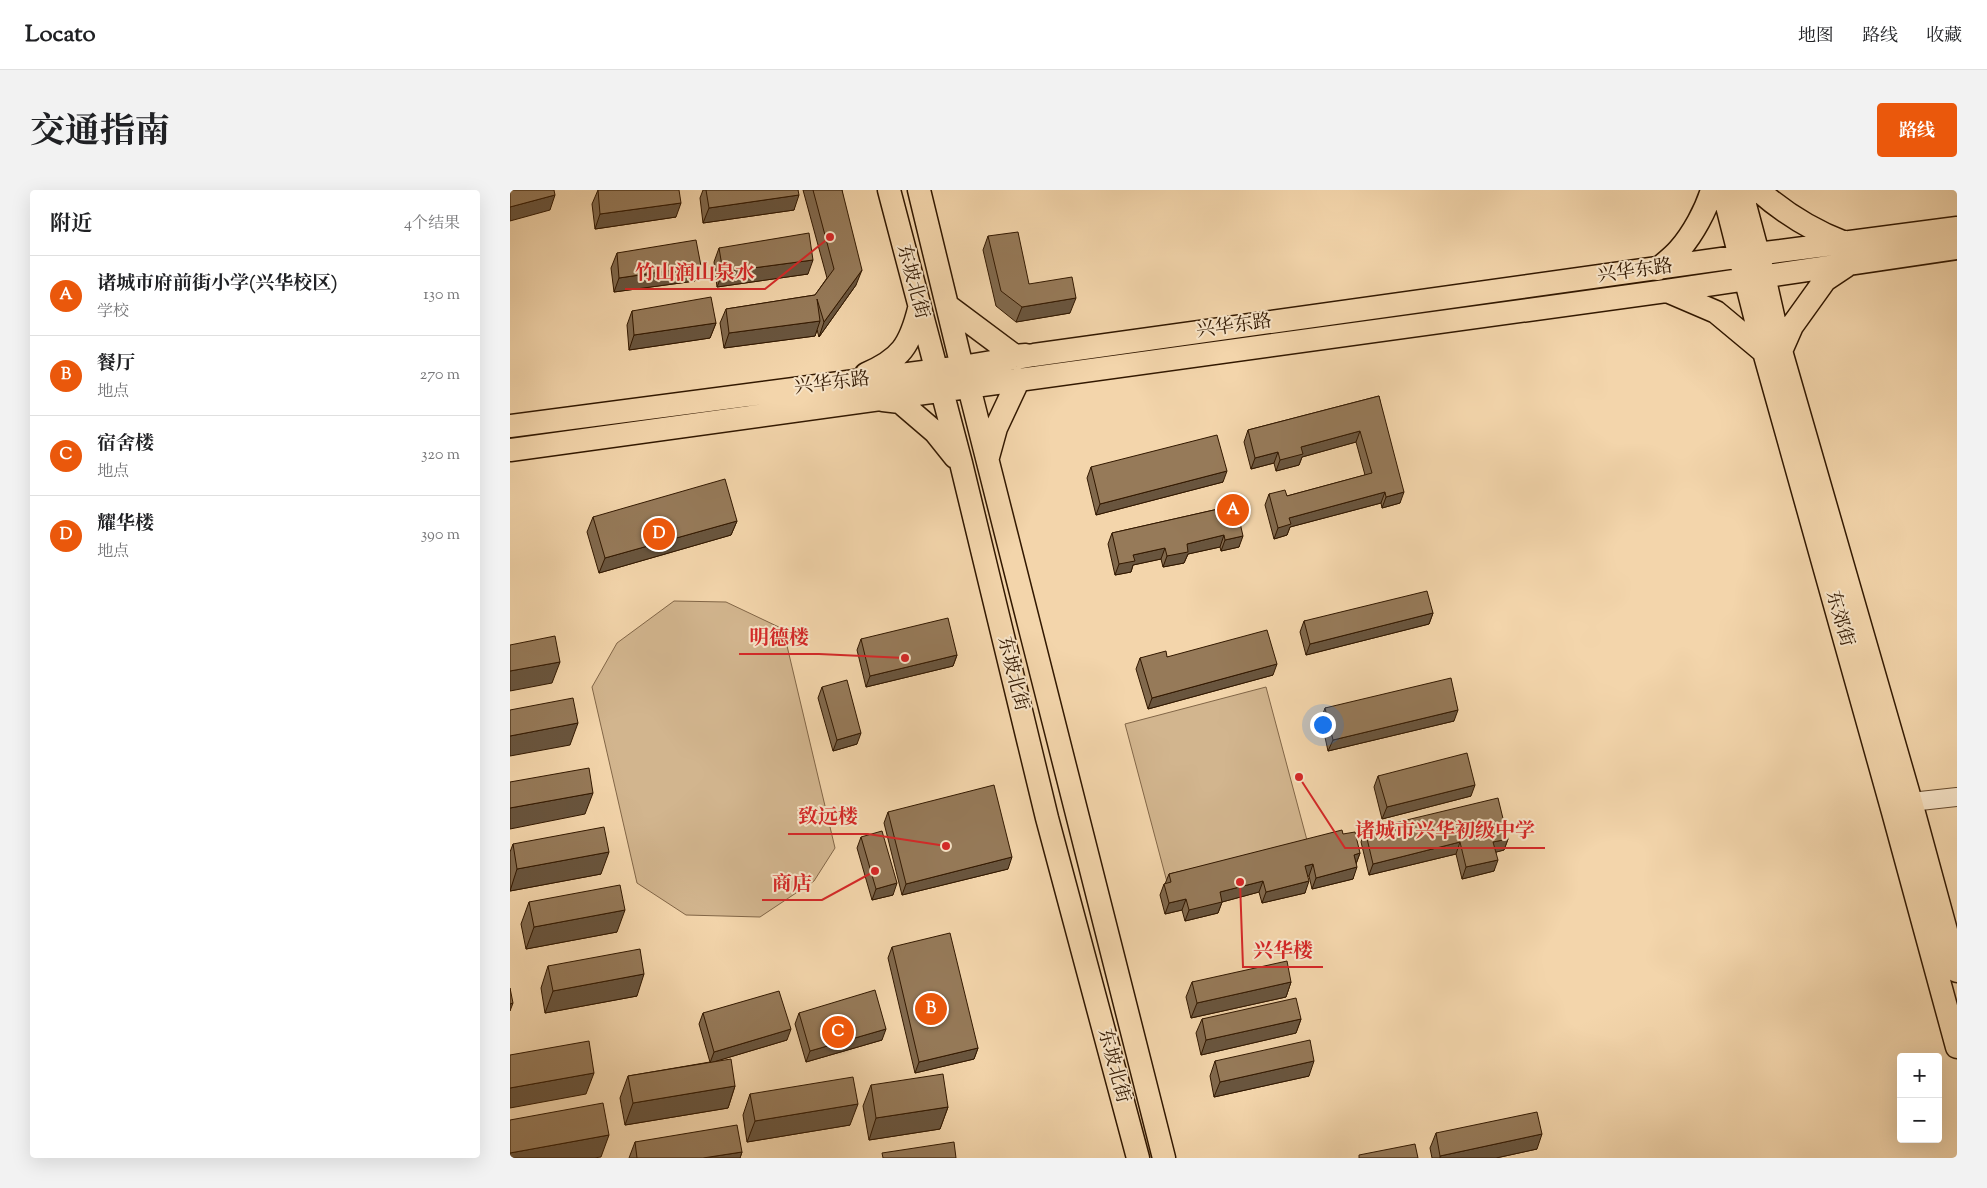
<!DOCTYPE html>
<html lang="zh">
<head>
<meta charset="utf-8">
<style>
  body { margin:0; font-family:"Sorts Mill Goudy","Noto Serif SC",serif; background:#f2f2f2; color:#202124 }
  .controls { position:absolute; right:15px; bottom:15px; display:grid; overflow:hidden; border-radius:5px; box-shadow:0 5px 20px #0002 }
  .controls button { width:45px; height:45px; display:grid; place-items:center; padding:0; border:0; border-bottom:1px solid #e0e0e0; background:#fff; color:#202124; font:25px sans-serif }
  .you { position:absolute; left:812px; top:534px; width:18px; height:18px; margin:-12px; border:4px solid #fff; border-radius:50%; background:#1a73e8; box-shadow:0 0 0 8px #1a73e833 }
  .badge { display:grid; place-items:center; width:32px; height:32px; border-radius:50%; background:#ea580c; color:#fff; font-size:16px; font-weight:700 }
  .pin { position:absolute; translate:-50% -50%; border:2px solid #fff; box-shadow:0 1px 5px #0006 }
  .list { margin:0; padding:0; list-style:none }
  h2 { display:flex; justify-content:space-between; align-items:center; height:65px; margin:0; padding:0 20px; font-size:21px }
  h2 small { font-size:16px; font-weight:400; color:#757577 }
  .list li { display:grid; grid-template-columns:32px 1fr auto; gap:15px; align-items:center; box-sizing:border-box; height:80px; padding:0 20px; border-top:1px solid #e0e0e0 }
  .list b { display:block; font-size:19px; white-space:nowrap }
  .list p { margin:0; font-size:16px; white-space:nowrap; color:#757577 }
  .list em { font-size:16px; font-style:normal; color:#757577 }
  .map { position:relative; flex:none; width:1447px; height:968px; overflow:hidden; border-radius:5px }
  header { display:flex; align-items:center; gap:30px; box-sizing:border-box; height:70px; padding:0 25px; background:#fff; border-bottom:1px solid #e0e0e0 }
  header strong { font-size:24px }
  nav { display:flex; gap:28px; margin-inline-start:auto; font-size:18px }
  .intro { display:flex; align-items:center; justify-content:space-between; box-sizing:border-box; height:120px; padding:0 30px }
  h1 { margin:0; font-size:35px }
  .button { padding:12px 22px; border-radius:5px; background:#ea580c; color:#fff; font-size:18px; font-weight:700 }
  main { display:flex; gap:30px; padding:0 30px }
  aside { flex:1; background:#fff; border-radius:5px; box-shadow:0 5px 20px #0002 }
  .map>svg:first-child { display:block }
</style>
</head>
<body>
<header>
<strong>Locato</strong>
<nav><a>地图</a><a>路线</a><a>收藏</a></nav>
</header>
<div class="intro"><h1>交通指南</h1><a class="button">路线</a></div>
<main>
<aside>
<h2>附近<small>4个结果</small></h2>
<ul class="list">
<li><span class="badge">A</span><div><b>诸城市府前街小学(兴华校区)</b><p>学校</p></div><em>130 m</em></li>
<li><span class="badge">B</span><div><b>餐厅</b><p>地点</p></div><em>270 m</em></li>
<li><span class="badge">C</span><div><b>宿舍楼</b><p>地点</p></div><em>320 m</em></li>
<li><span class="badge">D</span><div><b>耀华楼</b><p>地点</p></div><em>390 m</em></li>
</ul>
</aside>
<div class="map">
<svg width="1447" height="968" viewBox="0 0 1447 968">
  <rect width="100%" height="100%" fill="#f3d5ab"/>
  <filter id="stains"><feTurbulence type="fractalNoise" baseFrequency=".004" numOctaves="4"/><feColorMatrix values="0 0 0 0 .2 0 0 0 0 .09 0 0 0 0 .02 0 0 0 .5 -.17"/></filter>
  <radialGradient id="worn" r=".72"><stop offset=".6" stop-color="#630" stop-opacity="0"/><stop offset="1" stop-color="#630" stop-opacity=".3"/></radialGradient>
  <path fill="#d2b58e" stroke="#826647" d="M164 411 216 412 273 439 325 658 304 691 250 727 176 725 127 693 82 497 107 453Z
    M756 497 798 654 657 692 615 534Z"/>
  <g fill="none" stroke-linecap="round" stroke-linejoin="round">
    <g stroke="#62472b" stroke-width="20">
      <path id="minor" d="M1401 612 1447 607"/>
    </g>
    <g stroke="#321800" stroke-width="25">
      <path id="major" d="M379 0 451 273 537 628 628 968
        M409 0 452 177 459 197 654 968
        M1213 0 1254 162 1383 622 1447 857
        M1231 0 1254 86 1271 161 1401 612 1447 781
        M1248 0C1273 22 1303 41 1335 53
        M1148 79C1155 73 1163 67 1169 60 1183 44 1196 20 1202 0
        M1157 101 1206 122 1254 162
        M438 116 505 166 516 165
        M1271 161 1282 136 1315 90 1336 76
        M356 184C391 169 400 155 409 119
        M373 210 390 212 425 242 445 267
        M0 236 452 177 524 165 1247 64 1447 38
        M0 260 1156 101 1447 58
        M478 267 486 238 509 189"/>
    </g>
    <use href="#minor" stroke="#f7e4c8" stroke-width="18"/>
    <use href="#major" stroke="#f3d5ab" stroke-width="22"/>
  </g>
  <path fill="#81694d" stroke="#321800" d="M88 0 166 27 85 39 82 14Z
    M193 0H288L284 20 193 33 190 8Z
    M293 0H332L346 95 309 147 307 140 305 146 214 158 210 133 216 119 305 105 317 88Z
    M478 46 519 94 560 123 506 132 486 116 473 60Z
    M209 58 298 84 207 97 204 72Z
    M107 63 191 76 185 91 104 102 101 78Z
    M122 121 206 133 200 148 119 160 117 135Z
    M869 206 890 313 872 318 871 313 780 337 777 345 764 349 755 315 759 304 777 306 855 285 846 252 792 267 789 275 766 281 764 273 741 279 734 252 738 240Z
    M581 277 713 292 586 325 577 288Z
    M726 315 729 357 711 361 710 357 678 364 674 373 653 377 651 369 623 375 621 382 605 385 598 354 602 343Z
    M83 327 227 331 221 345 89 383 77 342Z
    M923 423 919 434 796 465 790 442 794 431Z
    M351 449 447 465 443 476 356 497 347 460Z
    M657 467 763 485 638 519 626 479 630 468Z
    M312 497 347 554 323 561 308 508Z
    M815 518 944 531 818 561 811 529Z
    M868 586 961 606 872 629 864 597Z
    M378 622 498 679 392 705 374 633Z
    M855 640 998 649 994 660 986 662 984 681 952 689 946 664 859 685 851 652Z
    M833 644 850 663 846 674 843 689 802 699 799 686H797L795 703 752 713 749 702 712 712 708 723 675 731 672 720 655 724 650 705 654 694H655L659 684Z
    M351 647 383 705 362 710 347 658Z
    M3 654 91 684 0 701V662Z
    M19 712 107 742 16 759 11 734Z
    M382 757 468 858 464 869 405 883 378 768Z
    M38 776 127 806 35 823 31 798Z
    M682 792H781L776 807 681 828 676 807Z
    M193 823 277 850 203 872 225 896 218 918 115 935 110 908 118 886 200 872 189 834Z
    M289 823 372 850 296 872 285 834Z
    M692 829H791L786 843 691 865 686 843Z
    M705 871 799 886 704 907 700 886Z
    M361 895 438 917 430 939 359 950 353 916Z
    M240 904 340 935 237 952 233 925Z
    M926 943 1027 959 986 968H922L920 958Z
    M125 952 232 962 230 968H119Z"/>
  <path fill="#69553e" stroke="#321800" d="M45 5 40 20 0 31V17Z
    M289 5 284 20 193 33 199 18Z
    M171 13 166 27 85 39 90 24Z
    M303 70 298 84 207 97 213 82Z
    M191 76 185 91 104 102 109 88Z
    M352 80 346 95 309 147 314 132Z
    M566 108 560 123 506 132 512 117Z
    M310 131 305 146 214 158 219 143Z
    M206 133 200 148 119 160 124 145Z
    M850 241 846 252 792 267 789 275 766 281 770 270 791 257Z
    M768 262 764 273 741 279 745 268Z
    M717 281 713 292 586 325 590 314Z
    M875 302 871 313 780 337 777 345 764 349 768 338 779 328Z
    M894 302 890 313 872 318 876 307Z
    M227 331 221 345 89 383 95 368Z
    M714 345 710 357 678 364 674 373 653 377 657 366 677 354Z
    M733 346 729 357 711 361 715 350Z
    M655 358 651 369 623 375 621 382 605 385 609 374 623 365Z
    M923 423 919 434 796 465 800 454Z
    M447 465 443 476 356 497 360 486Z
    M50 472 42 493 0 501V481Z
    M767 474 763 485 638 519 642 508Z
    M948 520 944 531 818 561 823 550Z
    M68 533 60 555 0 566V546Z
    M351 543 347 554 323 561 327 550Z
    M965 595 961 606 872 629 877 617Z
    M83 603 75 624 0 639V618Z
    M998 649 994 660 979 664 983 652Z
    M950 652 946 664 859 685 863 674Z
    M99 662 91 684 0 701 7 679Z
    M850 663 846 674 844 665Z
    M502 667 498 679 392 705 396 694Z
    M988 670 984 681 952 689 956 677Z
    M803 674 799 686 791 688 795 676Z
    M847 677 843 689 802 699 806 688Z
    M753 691 749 702 712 712 708 723 675 731 679 720 710 702Z
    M799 691 795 703 752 713 756 702Z
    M387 693 383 705 362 710 366 699Z
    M676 709 672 720 655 724 659 713Z
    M115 720 107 742 16 759 24 737Z
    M134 784 127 806 35 823 43 801Z
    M781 792 776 807 681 828 687 813Z
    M3 813 0 821V814Z
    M791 829 786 843 691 865 696 850Z
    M281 839 277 850 200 873 204 862Z
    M376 839 372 850 296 872 300 861Z
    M468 858 464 869 405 883 409 872Z
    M804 871 799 886 704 907 710 892Z
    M84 883 76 904 0 918V898Z
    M225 896 218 918 115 935 123 913Z
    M348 914 340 935 237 952 245 931Z
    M438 917 430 939 359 950 366 928Z
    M1032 944 1027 959 986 968H930V966Z
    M99 945 91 967 84 968H0V963Z
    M232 962 230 968H193Z"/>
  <path fill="#967a59" stroke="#321800" d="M0 0H44L45 5 0 17Z
    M88 0H169L171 13 90 24Z
    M196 0H288L289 5 199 18Z
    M303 0H332L352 80 314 132 307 109 310 131 219 143 216 119 305 105 324 79Z
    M508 42 519 94 562 87 566 108 512 117 491 101 478 46Z
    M299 43 303 70 213 82 209 58Z
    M186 50 191 76 109 88 107 63Z
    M201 107 206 133 124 145 122 121Z
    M869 206 894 302 876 307 875 302 779 328 781 334 768 338 759 304 775 300 777 306 862 283 850 241 791 257 793 264 770 270 768 262 745 268 738 240Z
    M707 245 717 281 590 314 581 277Z
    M215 289 227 331 95 368 83 327Z
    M726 315 733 346 715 350 714 345 677 354 678 362 657 366 655 358 623 365 625 371 609 374 602 343Z
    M917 401 923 423 800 454 794 431Z
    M438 428 447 465 360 486 351 449Z
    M757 440 767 474 642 508 630 468 656 461 657 467Z
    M45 446 50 472 0 481V455Z
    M941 488 948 520 823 550 815 518Z
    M337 490 351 543 327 550 312 497Z
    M63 508 68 533 0 546V520Z
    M957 563 965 595 877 617 868 586Z
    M79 578 83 603 0 618V592Z
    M484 595 502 667 396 694 378 622Z
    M988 608 998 649 983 652 988 670 956 677 950 652 863 674 855 640Z
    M94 637 99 662 7 679 3 654Z
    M832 640 833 644 845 642 850 663 844 665 847 677 806 688 803 674 795 676 799 691 756 702 753 691 710 702 712 712 679 720 676 709 659 713 654 694 661 692 659 684Z
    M372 641 387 693 366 699 351 647Z
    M110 695 115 720 24 737 19 712Z
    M440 743 468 858 409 872 382 757Z
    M130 759 134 784 43 801 38 776Z
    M777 771 781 792 687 813 682 792Z
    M0 798 3 813 0 814Z
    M365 800 376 839 300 861 289 823Z
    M269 801 281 839 204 862 193 823Z
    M786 808 791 829 696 850 692 829Z
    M800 850 804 871 710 892 705 871Z
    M79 851 84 883 0 898V865Z
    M221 869 225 896 123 913 118 886Z
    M433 884 438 917 366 928 361 895Z
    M343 887 348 914 245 931 240 904Z
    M93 913 99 945 0 963V930Z
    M1027 922 1032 944 930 966 926 943Z
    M227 935 232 962 193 968H127L125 952Z
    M444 952 446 968H373L372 963Z
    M905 954 908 968H849V965Z"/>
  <g text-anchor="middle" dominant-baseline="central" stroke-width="4" stroke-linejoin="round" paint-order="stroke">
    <g font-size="19" fill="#321800" stroke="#f7e4c8">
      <text transform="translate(1125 82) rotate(-8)">兴华东路</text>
      <text transform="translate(402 92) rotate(75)">东坡北街</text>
      <text transform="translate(724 137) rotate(-8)">兴华东路</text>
      <text transform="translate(322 194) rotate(-7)">兴华东路</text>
      <text transform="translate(1329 429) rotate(74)">东郊街</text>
      <text transform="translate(502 484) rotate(76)">东坡北街</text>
      <text transform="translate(603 876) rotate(75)">东坡北街</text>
    </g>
  </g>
  <path fill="none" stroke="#d62828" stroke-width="2" d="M320 47L255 99H115M395 468L309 464H229M436 656L358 644H278M789 587L835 658H1035M365 681L312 710H252M730 692L733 777H813"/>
  <g fill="#d62828" stroke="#f7e4c8" stroke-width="2">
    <circle cx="320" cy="47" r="5"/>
    <circle cx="395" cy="468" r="5"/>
    <circle cx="436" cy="656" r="5"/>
    <circle cx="789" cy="587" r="5"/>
    <circle cx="365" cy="681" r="5"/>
    <circle cx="730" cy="692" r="5"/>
  </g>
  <g font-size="20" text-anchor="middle" font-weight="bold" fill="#d62828" stroke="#f7e4c8" stroke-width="4" stroke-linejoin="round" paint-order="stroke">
    <text x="185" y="89">竹山润山泉水</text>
    <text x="269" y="454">明德楼</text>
    <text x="318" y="633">致远楼</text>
    <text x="935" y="647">诸城市兴华初级中学</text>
    <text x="282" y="700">商店</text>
    <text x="773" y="767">兴华楼</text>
  </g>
  <rect width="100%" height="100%" filter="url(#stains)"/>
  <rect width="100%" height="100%" fill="url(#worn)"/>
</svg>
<div class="controls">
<button>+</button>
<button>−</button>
</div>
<div class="you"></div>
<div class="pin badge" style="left:723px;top:320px">A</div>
<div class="pin badge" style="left:421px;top:819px">B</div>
<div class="pin badge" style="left:328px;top:842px">C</div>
<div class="pin badge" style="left:149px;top:344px">D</div>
</div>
</main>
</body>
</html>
